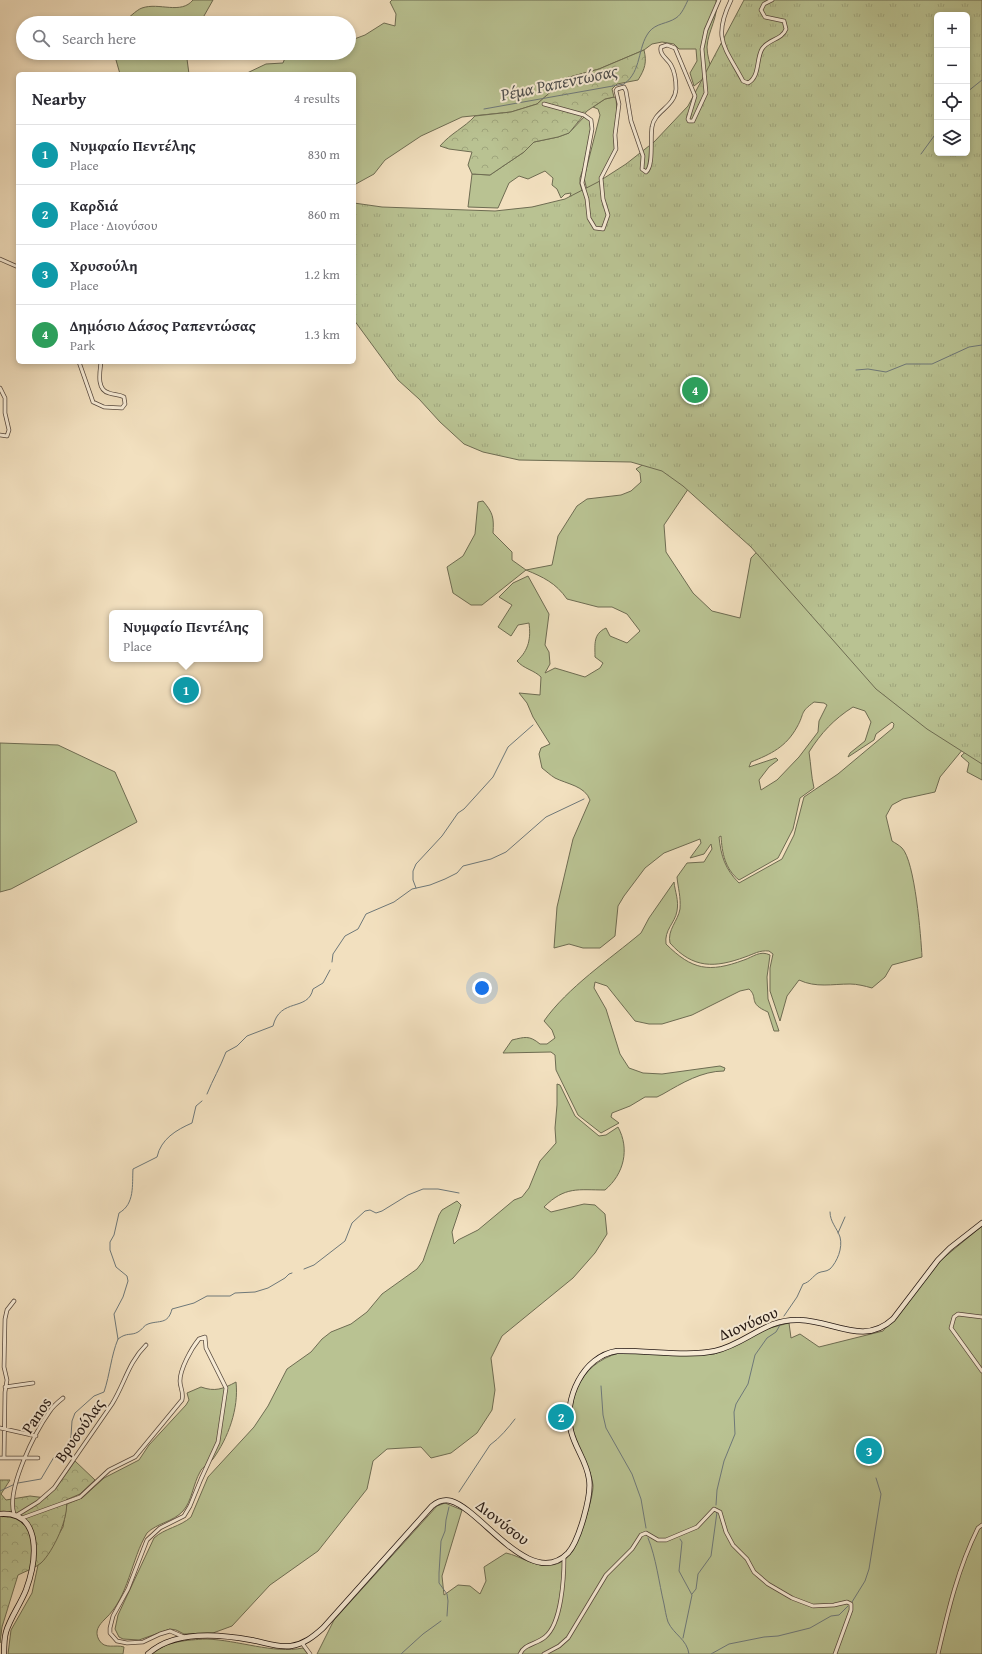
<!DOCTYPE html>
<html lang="en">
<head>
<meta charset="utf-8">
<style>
  body { margin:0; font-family:"Gentium Book Plus",serif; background:#f7f7f7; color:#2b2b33 }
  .controls { position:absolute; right:12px; top:12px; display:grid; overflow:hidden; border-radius:6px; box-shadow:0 2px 6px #0003 }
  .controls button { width:36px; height:36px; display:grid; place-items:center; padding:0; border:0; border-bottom:1px solid #e1e1e2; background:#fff; color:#2b2b33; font:20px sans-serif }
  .you { position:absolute; left:482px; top:988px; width:14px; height:14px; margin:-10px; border:3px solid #fff; border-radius:50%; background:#1a73e8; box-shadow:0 0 0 6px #1a73e833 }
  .badge { display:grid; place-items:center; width:26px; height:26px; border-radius:50%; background:#8f2418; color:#fff; font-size:13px; font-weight:700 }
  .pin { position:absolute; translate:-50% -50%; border:2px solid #fff; box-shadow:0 1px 4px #0006 }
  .popup { position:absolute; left:109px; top:610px; width:154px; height:52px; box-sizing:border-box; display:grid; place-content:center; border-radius:6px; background:#fff; filter:drop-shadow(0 1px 3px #0005); font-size:13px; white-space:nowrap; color:#7c7c81 }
  .popup b { font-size:15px; color:#2b2b33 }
  .popup::after { content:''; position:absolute; left:50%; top:100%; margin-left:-8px; border:8px solid transparent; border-top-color:#fff }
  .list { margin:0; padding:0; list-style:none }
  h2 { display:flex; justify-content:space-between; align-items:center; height:52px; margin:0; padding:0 16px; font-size:17px }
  h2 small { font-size:13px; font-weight:400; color:#7c7c81 }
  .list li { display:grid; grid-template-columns:26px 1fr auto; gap:12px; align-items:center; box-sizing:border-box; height:60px; padding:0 16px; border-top:1px solid #e1e1e2 }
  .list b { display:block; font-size:15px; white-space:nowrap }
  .list p { margin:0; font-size:13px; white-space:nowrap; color:#7c7c81 }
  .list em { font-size:13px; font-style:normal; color:#7c7c81 }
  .icon { flex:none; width:22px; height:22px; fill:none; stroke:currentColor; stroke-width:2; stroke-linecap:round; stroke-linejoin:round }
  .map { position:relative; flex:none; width:982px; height:1654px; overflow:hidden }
  .search { position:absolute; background:#fff; box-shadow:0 2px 6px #0003; left:16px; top:16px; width:340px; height:44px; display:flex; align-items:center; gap:10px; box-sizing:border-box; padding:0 14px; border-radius:22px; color:#7c7c81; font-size:15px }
  .panel { position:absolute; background:#fff; box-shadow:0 2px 6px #0003; left:16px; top:72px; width:340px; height:292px; border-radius:6px }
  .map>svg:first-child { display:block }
</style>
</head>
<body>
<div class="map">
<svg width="982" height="1654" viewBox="0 0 982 1654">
  <defs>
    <pattern id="forest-crowns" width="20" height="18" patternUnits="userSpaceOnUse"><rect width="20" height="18" fill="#b9c292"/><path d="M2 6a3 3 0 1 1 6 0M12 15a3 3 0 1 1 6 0" fill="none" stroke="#9fa67d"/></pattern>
    <pattern id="park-tufts" width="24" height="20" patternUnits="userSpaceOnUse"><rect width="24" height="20" fill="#b9c292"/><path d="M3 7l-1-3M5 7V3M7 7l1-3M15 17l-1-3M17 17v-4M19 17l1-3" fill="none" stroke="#9fa67d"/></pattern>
  </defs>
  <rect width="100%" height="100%" fill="#f2e0bf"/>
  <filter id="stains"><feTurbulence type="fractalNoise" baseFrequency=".005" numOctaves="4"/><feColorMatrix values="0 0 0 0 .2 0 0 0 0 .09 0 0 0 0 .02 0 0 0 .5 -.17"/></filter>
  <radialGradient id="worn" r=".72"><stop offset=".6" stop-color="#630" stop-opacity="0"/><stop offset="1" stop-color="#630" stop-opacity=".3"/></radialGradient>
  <path fill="#b9c292" stroke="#6e6c52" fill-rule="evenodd" d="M193 0H213L200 23H122C128 19 136 10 142 8 159 2 181 15 193 0Z
    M392 0H716C719 17 708 30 707 47 707 55 710 64 712 72L694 86 690 73 697 61 696 49H679L674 44 662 42 652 44 644 50 599 69 566 78 537 104 511 112 462 117 421 136 385 160 374 174 354 185V74H245L266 64 283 63 287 53H349V41L365 35 384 23 395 26 396 14 390 2Z
    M114 53H189L187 59 189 74H120Z
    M614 97 616 98 617 111 614 134 615 149 601 175 599 188 587 190 584 178 600 115 598 109 593 107 605 99Z
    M584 117 590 121 591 128 584 166 580 178V184L585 199 566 209 571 193 565 194 561 198 557 189 552 185 553 178 545 171 528 179 519 176 509 183 498 208 468 207 472 174 490 175 524 152 534 142 558 137 569 133Z
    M644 464 701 470 664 525 666 552 693 593 712 611 740 618 751 558 771 537 968 743 940 777 935 792 903 799 892 805 886 816 892 841C895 843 899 845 902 848 915 861 921 937 922 957L892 965 885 977 872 988C865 986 857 984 850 984 832 984 816 988 799 980L787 996 780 1021 770 991V968L773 954 769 951C759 950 754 954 745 957 715 968 693 969 670 943 667 930 678 921 680 909 681 897 678 888 677 877L687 863 704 862 712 849 711 844 704 854 690 858 701 843 700 839 664 853 645 868 624 896 618 906 615 936 600 948H583L569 944 554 948 557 907 573 839 590 800C585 786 567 784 555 778 550 775 546 771 542 768L539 754 541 748 550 744 533 717 527 703 519 693 540 695 541 677C534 670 524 669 517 661 529 650 531 638 529 623L518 625 511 636 498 627 512 605 499 597 513 583 528 576 549 614 545 645 549 652 550 664 545 673 555 668 585 677 600 668 603 663 595 657C595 644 593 634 606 628L610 636 627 643 640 631 627 614 612 607H598L567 599C556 583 543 577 526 570L482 605H471L453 593 447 567 463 556 475 534 478 502 483 501C493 513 494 517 493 533L512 552V560L526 570 552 565 558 536 577 506 587 499 621 495 631 491 641 482 640 473 636 469ZM814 702 824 703 827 705 819 721 818 732 799 757 777 780 761 790 759 780 769 767 778 760 776 758 749 767 751 762C771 754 786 747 797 727 805 713 799 713 814 702ZM853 707 865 711 871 722 865 741 850 753 848 757 874 740 876 734 892 722 894 724 893 728 838 774 804 797 794 835 782 859 739 883C725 869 721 856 719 837L721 836C722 853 725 869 739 880L778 858 793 829 800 798 814 788C811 775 811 765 809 752 821 733 834 719 853 707Z
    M0 743 58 745 115 772 137 822 11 889 0 892Z
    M982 745V780L967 772 969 763 961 756 971 747Z
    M674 882C675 892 679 900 677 911 675 923 664 930 666 944 692 970 709 973 744 960 753 957 760 950 770 955L767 977 768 999 779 1031H774L768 1012C747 1003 759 998 749 989L740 991 692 1015 662 1024H649L635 1021 607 986 595 982 594 988 606 1009 620 1054 629 1068 643 1073 662 1074 720 1066 725 1068 724 1071C702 1071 682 1083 663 1094L657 1097H645L630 1106 612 1113 611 1117 619 1123 601 1133 578 1115 556 1070 555 1055 551 1052 503 1053 512 1040C525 1037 529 1035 540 1044H547L555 1038 552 1030 544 1021C567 988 610 959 641 933L649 918Z
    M557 1084 560 1085 575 1116 599 1136 606 1135 618 1127C630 1149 624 1174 605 1190 578 1190 565 1186 544 1207L551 1212 584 1204 595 1205 605 1214 607 1234 595 1253 573 1278 502 1336 491 1358 495 1390 492 1410 477 1433 451 1453 431 1458 421 1447 387 1449 373 1461 367 1489 318 1551 270 1585 232 1626 213 1633 184 1634 176 1630 170 1629 139 1640 123 1639 119 1637 115 1629 118 1615 154 1538C165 1528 180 1527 191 1517L208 1477 254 1427 268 1406 287 1369 311 1352 322 1339 331 1332 351 1324 367 1312 382 1294 417 1269 423 1261 439 1215 442 1210 457 1201 461 1205 452 1232 454 1244 458 1240 478 1230 514 1200 522 1197 529 1188 540 1161 556 1143 555 1128 557 1105Z
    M982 1226V1654H317L334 1620 437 1506 445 1503 462 1510 442 1576 444 1595 458 1585 470 1586 480 1594 486 1581 484 1567 506 1553C521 1556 535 1568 552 1565 559 1564 566 1560 570 1554 578 1545 594 1497 593 1485 591 1469 582 1458 576 1443 563 1404 578 1364 619 1353L714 1354 762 1330 789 1323 791 1338 800 1334 819 1347 883 1331 941 1260Z
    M236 1382C239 1409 228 1438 213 1459 209 1464 202 1467 200 1472 193 1484 192 1501 183 1511 173 1522 157 1523 147 1533 131 1559 129 1597 105 1619 99 1625 94 1631 99 1640 105 1650 115 1644 124 1647L123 1654H8L11 1630 32 1593 38 1565 43 1561 63 1527 67 1504 82 1498 104 1478 139 1460 149 1445 186 1405 189 1400 187 1393 201 1387C215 1392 223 1389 236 1382Z
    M206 1639C238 1640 273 1654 303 1648L308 1654H151C167 1641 187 1640 206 1639Z"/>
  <path fill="url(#forest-crowns)" stroke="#6e6c52" d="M644 50C647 62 645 69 638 80L617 84 612 89 614 97 605 99 587 111 569 133 558 137 534 142 524 152 490 175 472 174 468 165 472 152 449 149 440 146C451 133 464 128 475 116L511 112 537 104 566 78 599 69Z
    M75 1461 95 1480 80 1494 66 1500C70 1516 53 1552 41 1563 35 1568 26 1571 18 1575L2 1627 0 1643V1480H10L1 1494 6 1500 30 1496 46 1498 56 1488Z"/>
  <path fill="url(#park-tufts)" stroke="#6e6c52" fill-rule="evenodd" d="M744 0H982V764L927 729 876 689 751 547 683 486 662 471 631 462 519 460 483 452 464 444 440 422 419 399 398 380 354 320V203L382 207 495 211 532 207 565 199 598 182 626 164 654 142 688 106ZM937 15H967V153H937Z"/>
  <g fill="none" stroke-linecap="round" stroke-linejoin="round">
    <path stroke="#6e7879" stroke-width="1" d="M967 92 982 80
      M484 109 624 84C642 71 637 48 649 32 656 23 667 24 676 18 682 14 685 6 688 0
      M921 154 937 132
      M856 370 868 369 886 372 906 364H932L969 347 982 345
      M416 888 413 880V871L416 864 442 836 458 813 464 809 493 777 508 747 533 725
      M332 962 333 954 345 936 358 929 366 914 394 902 412 889 430 885 445 879 457 873 463 866 491 859 506 852 546 817 584 799
      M207 1094C213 1079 220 1068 226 1052L237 1046 247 1036 273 1026C280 997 308 1012 313 989L323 983 330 970
      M838 1233 845 1217
      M304 1269 314 1265 345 1241 352 1223 365 1211 370 1210 376 1213 382 1211 408 1195 423 1189H438L459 1193
      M784 1316 797 1297 803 1284C810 1282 812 1277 818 1273 822 1271 826 1272 830 1269 837 1262 843 1248 840 1237 837 1228 830 1222 830 1212
      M118 1339 114 1314 123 1297 128 1281 127 1276 116 1267 110 1250V1242L114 1235 119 1213C135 1204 132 1185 133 1169L157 1157C161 1139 176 1130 192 1123L196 1106 202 1101
      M601 1386 603 1415 606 1428 632 1474 641 1499 646 1528
      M18 1483 41 1479 54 1457 66 1449 69 1445 71 1436 72 1421 75 1413 94 1396 104 1392C110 1374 111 1356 118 1339 127 1332 131 1336 138 1332 142 1330 144 1325 148 1324 159 1320 168 1325 172 1309L194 1303 207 1296H230L235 1293 255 1292 268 1288 285 1278 289 1274 292 1273
      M0 1491 15 1484
      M459 1492 490 1445C500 1438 508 1428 515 1419
      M716 1505 717 1490 724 1461 735 1434 734 1412 736 1404 748 1384 755 1355 767 1338 776 1332 780 1325
      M648 1538C656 1557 659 1583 664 1604 665 1609 666 1616 668 1622 674 1635 687 1639 689 1654
      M680 1539 682 1542 679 1571 692 1595 683 1638
      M692 1594 696 1589 698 1574 711 1556 717 1512
      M852 1602 865 1581 869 1569 881 1494 876 1478
      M447 1616 448 1601 447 1594 439 1583V1573L441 1541 445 1531 446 1520 449 1507
      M401 1654 423 1634 441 1621
      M711 1654 729 1644 764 1637 778 1636 810 1628 831 1616 839 1615 848 1606"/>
    <g stroke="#56483d" stroke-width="4.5">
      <path id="minor" d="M731 0C712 39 725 47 743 81L748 83C760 77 756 59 762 49 768 39 782 40 786 29L784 21 765 17 761 10 764 4 772 0
        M544 104 584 115 591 120 592 129 582 183 587 199 589 218 595 228 603 229 608 215 603 199 601 178 616 149 615 135 619 104 616 91 617 89 624 87 626 91 631 121 643 156 642 169 646 172C654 166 650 138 652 127 654 111 675 107 676 89 676 81 675 72 671 65 668 59 659 55 661 47L667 45 675 48 695 96 688 119 689 121H693L706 93 702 49 706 30 719 0
        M0 259 18 267
        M79 362 93 402 104 407 122 408 125 404 124 397C119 394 114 395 109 393 96 390 100 371 101 362
        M0 388 5 398V413L9 430 7 436 0 435
        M982 1317 958 1314 954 1317 951 1328 982 1371
        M5 1387 33 1383
        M0 1428 36 1436
        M0 1458H38
        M4 1458 5 1392 7 1380 4 1367 5 1319 7 1310 14 1301
        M14 1514C6 1489 35 1432 50 1411 53 1406 58 1402 63 1398
        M17 1515 38 1502 54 1488 112 1404C125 1383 128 1363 146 1345
        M22 1518 80 1497 109 1470 135 1457 182 1400C184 1392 180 1388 180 1381 180 1369 191 1349 199 1339L205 1337 206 1348 226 1388 218 1442 201 1479 190 1506 184 1516 160 1528 147 1540 128 1589 113 1616 110 1628V1633L117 1641 127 1643 143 1642 160 1634 170 1631 184 1637
        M302 1643 310 1654
        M520 1654C524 1644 537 1644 545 1637 562 1623 564 1577 564 1556
        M544 1654 559 1646 568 1638 606 1575 632 1549 641 1535 646 1533 658 1540H666L697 1527 714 1509 720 1512 726 1532 733 1545 747 1559 754 1572 768 1584 792 1598 813 1606 834 1605 847 1602 851 1604V1610L835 1654
        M938 1654C948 1611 958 1568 978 1528L982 1525"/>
    </g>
    <g stroke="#221612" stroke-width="6">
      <path id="secondary" d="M0 1514C44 1511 36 1563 26 1590 20 1605 10 1618 6 1632 4 1639 4 1647 4 1654
        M148 1654C174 1630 219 1634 251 1640 264 1642 278 1648 291 1646 304 1644 313 1637 323 1628L432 1506C437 1502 444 1499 451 1501 482 1510 531 1591 568 1553 579 1541 592 1495 589 1479 587 1462 575 1448 571 1431 563 1399 583 1356 617 1351 647 1350 687 1357 715 1351 747 1344 765 1318 800 1320 834 1321 864 1346 893 1319L938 1260 950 1248 982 1223"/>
    </g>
    <use href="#minor" stroke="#f7ebd5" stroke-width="3"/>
    <use href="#secondary" stroke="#f7ebd5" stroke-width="4.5"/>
  </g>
  <g text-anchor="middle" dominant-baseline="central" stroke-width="4" stroke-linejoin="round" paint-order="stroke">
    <g font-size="16" fill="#221612" stroke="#f7ebd5">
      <text transform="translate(748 1323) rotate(-23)">Διονύσου</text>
      <text transform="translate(36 1415) rotate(-56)">Panos</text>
      <text transform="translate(79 1430) rotate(-55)">Βρυσούλας</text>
      <text transform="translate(503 1522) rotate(38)">Διονύσου</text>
    </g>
    <g font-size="17" font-style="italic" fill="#4e4f4e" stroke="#f7ebd5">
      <text transform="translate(559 82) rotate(-12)">Ρέμα Ραπεντώσας</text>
    </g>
  </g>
  <rect width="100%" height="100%" filter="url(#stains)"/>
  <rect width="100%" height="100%" fill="url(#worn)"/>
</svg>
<div class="controls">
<button>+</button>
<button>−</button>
<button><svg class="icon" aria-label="locate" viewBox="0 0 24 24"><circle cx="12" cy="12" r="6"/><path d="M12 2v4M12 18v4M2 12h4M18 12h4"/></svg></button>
<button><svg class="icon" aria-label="layers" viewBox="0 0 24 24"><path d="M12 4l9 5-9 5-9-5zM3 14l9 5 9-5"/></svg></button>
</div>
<div class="you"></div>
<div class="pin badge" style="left:186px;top:690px;background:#0f9aa8">1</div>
<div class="popup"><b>Νυμφαίο Πεντέλης</b>Place</div>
<div class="pin badge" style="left:561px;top:1417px;background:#0f9aa8">2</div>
<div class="pin badge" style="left:869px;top:1451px;background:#0f9aa8">3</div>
<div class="pin badge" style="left:695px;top:390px;background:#2e9e5b">4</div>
<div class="search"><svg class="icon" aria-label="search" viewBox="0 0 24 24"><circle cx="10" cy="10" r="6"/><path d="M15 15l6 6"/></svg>Search here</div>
<section class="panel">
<h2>Nearby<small>4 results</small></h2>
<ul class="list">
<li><span class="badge" style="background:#0f9aa8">1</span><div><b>Νυμφαίο Πεντέλης</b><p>Place</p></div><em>830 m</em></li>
<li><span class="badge" style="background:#0f9aa8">2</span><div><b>Καρδιά</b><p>Place · Διονύσου</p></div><em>860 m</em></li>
<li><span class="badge" style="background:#0f9aa8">3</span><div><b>Χρυσούλη</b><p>Place</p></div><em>1.2 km</em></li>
<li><span class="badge" style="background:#2e9e5b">4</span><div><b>Δημόσιο Δάσος Ραπεντώσας</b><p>Park</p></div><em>1.3 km</em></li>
</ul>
</section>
</div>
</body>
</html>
